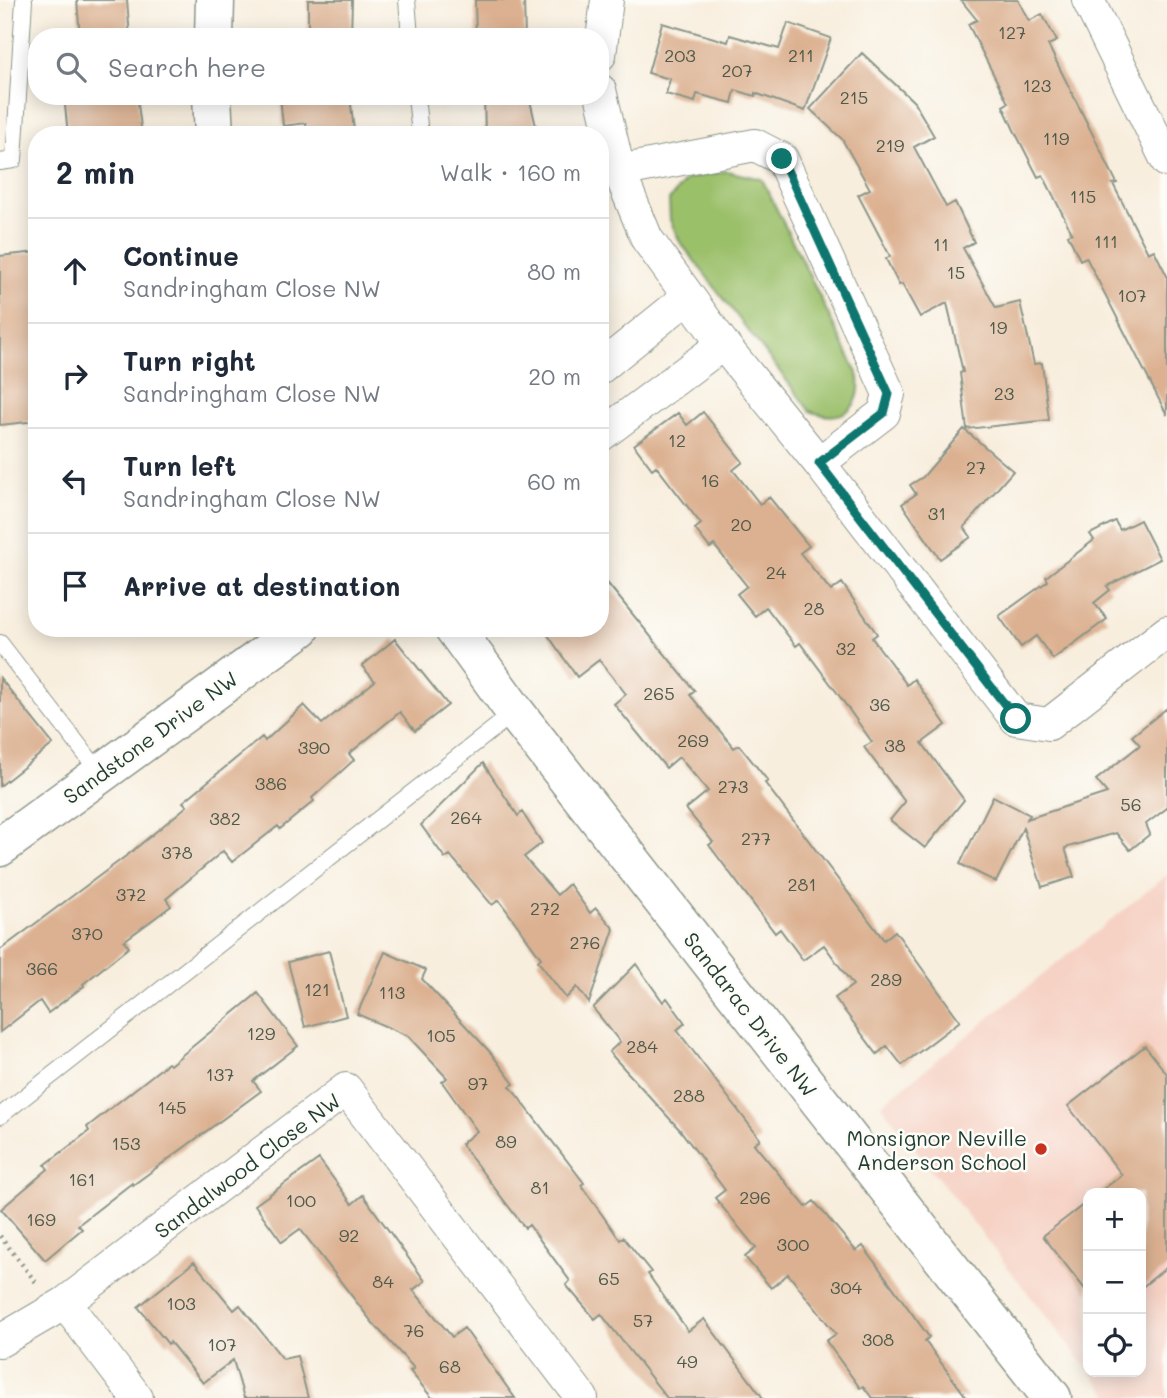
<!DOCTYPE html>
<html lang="en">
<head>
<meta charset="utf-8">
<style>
  body { margin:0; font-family:Mali,sans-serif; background:#f6f6f7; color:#1f2937 }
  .controls { position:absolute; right:21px; bottom:21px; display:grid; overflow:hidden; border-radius:14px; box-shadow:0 4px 18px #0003 }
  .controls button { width:63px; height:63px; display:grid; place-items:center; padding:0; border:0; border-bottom:2px solid #e0e1e3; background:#fff; color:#1f2937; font:35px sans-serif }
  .stop { position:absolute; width:21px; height:21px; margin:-16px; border:5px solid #0f766e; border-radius:50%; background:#fff }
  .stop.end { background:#0f766e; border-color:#fff; box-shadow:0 2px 7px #0008 }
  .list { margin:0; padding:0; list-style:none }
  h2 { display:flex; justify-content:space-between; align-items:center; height:91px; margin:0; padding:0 28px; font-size:30px }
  h2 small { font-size:23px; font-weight:400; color:#747a83 }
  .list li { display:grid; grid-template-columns:46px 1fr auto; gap:21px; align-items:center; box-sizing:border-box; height:105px; padding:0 28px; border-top:2px solid #e0e1e3 }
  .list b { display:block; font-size:26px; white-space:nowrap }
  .list p { margin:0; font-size:23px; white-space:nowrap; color:#747a83 }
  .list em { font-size:23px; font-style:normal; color:#747a83 }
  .icon { flex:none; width:38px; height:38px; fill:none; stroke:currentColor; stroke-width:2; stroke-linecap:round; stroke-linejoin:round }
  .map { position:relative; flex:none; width:1167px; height:1398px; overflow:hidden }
  .search { position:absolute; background:#fff; box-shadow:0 4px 18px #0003; left:28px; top:28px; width:581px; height:77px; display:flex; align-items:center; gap:18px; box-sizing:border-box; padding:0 24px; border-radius:28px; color:#747a83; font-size:26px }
  .panel { position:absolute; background:#fff; box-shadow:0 4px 18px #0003; left:28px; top:126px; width:581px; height:511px; border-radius:28px }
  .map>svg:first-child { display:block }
</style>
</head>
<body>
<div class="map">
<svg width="1167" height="1398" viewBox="0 0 1167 1398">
  <rect width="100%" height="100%" fill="#fdfcf7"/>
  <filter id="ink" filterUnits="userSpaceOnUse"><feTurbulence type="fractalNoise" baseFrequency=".0143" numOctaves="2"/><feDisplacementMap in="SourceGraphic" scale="14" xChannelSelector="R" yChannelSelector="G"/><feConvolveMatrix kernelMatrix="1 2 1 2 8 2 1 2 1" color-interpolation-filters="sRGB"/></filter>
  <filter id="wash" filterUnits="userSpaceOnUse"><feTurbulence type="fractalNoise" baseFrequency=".00686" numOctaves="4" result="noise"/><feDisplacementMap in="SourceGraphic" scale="28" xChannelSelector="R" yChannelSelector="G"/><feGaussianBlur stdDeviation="1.57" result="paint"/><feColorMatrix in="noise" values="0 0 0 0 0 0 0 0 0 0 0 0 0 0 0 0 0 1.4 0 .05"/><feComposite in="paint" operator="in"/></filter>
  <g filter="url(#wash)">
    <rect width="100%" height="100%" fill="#f8eede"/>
    <path fill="#f6d2c5" d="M1167 875V1398H1111L1090 1372H1141V1193H1088V1370L881 1105Z"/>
    <path fill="#9bc06b" stroke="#5d7e50" stroke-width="2" d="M726 171 762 179 859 377C862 411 840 423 810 411L680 242 670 220 669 200 687 179Z"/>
    <g id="blocks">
      <path fill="#dcb191" d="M77 0H127L130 37H80Z
        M308 0H352L351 37H308Z
        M475 0H524L525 37H476Z
        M961 0H1018L1029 21 1042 14 1057 41 1048 45 1117 183 1113 184 1148 253 1154 250 1167 276V415L1086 257 1080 260 1068 235 1072 233 1043 175 1038 177 1014 130 1003 106 1008 103 968 24 977 20Z
        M662 23 728 42 730 35 779 49 788 23 831 38 805 111 755 93V96L735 90 732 103 697 94 695 102 666 94 670 79 648 73Z
        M862 53 914 102 934 136 914 147 946 207 955 202 974 242 963 248 996 308 1020 302 1034 364 1042 363 1049 420 967 429 960 373 963 372 947 303 920 317 902 284 899 285 886 259 890 256 858 195 870 189 842 139 810 109Z
        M64 96H137L142 135H68Z
        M280 96H350L354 131 308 135 306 123 283 126Z
        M484 96H529L538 135H485Z
        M37 252V421L0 425V256Z
        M703 412 743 462 733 470 760 504 769 497 809 546 800 553 831 591 842 583 877 634 872 638 907 685 914 679 946 725 922 743 964 800 925 848 890 820 905 802 864 747 872 742 838 694 800 643 796 646 766 607 755 616 737 594 747 586 714 545 710 548 695 529 701 524 656 466 652 469 634 445 678 413 687 425Z
        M964 429 1013 471 964 527 971 537 940 559 902 504 916 494 910 485 923 477Z
        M1140 520 1160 559 1107 586 1110 590 1094 603 1107 619 1053 659 1036 636 1021 647 999 616 1048 581 1046 577 1094 540 1090 534 1115 521 1120 530Z
        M600 574 695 691 690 695 734 748 739 745 768 781 765 783 884 940 895 931 960 1021 902 1065 887 1046 877 1054 835 998 853 985 824 945 803 960 780 929 775 933 709 845 713 842 686 809 708 791 679 757 666 768 614 704 626 694 599 660 577 677 543 628H600Z
        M395 639 448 705 415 731 400 712 349 754 354 760 312 798 314 801 280 829 278 826 232 862 223 851 166 899 171 906 124 941 129 947 83 984 84 986 48 1013 40 1001 0 1032V950L130 853 187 806 183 802 262 737 265 741 304 705 322 724 375 681 362 666Z
        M0 678 53 744 0 786Z
        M1167 708V808L1146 824 1150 834 1130 850 1116 833 1065 848 1074 877 1042 887 1023 828 996 882 960 864 993 796 1030 815 1027 819 1107 793 1096 780 1140 745 1132 736Z
        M483 763 518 816 522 812 542 843 524 857 557 895 569 884 590 913 596 908 614 929 589 1003 577 987 566 998 538 961 541 958 499 900 492 905 450 855 445 858 421 825Z
        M329 951 346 1016 305 1027 288 962Z
        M385 952 426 970 422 979 490 1052 514 1084 510 1086 584 1183 581 1185 620 1240 623 1237 651 1272 648 1274 688 1331 704 1319 763 1398H667L601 1314 595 1319 566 1285 570 1281 529 1225 525 1228 461 1144 477 1131 442 1082 447 1078 408 1036 357 1014Z
        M636 964 663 1002 667 998 685 1023 677 1030 760 1139 754 1144 806 1207 814 1201 856 1251 863 1246 929 1337 925 1341 967 1398H872L863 1386 860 1388 826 1341 836 1334 788 1274 771 1288 745 1257 756 1248 715 1198 725 1190 680 1130 609 1052 620 1042 593 1008Z
        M258 993 298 1046 253 1081 261 1091 133 1185 132 1183 78 1225 82 1229 45 1260 1 1209 48 1169 45 1165 89 1131 87 1127 168 1063 170 1065Z
        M1145 1046 1167 1074V1267L1141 1288V1193H1098L1122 1175 1068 1106Z
        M319 1159 352 1204 363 1195 425 1281 413 1290 452 1337 464 1328 515 1398H432L410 1371 414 1368 372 1322 300 1229 282 1242 255 1205Z
        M1088 1201V1293L1043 1236Z
        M194 1262 234 1310 240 1305 283 1359 297 1356 308 1398H244L233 1360 203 1383 170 1342 168 1344 138 1307Z"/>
    </g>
  </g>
  <g filter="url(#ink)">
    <use href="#blocks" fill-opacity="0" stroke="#8c9689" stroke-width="2"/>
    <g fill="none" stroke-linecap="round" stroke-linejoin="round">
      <g stroke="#8c9689" stroke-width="18">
        <path id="service" d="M407 0 410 37
          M416 96 420 135
          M0 162 14 160 24 0
          M0 643 100 773
          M0 1116 515 712"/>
      </g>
      <g stroke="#8c9689" stroke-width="34">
        <path id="minor" d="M1088 0 1167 161
          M600 55 607 0
          M600 90 619 171 647 239 723 344 819 463 1016 719 1049 724 1167 632
          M619 171 755 145 782 159 889 394 884 413 819 463
          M600 368 688 297
          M600 436 723 344
          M65 1303 137 1398
          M0 1341 65 1303 346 1089 582 1398"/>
      </g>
      <g stroke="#8c9689" stroke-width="41">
        <path id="tertiary" d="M214 37 215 0
          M212 96 214 135
          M454 628 515 712 1052 1398
          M0 847 301 628"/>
      </g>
      <path stroke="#8c9689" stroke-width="4.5" stroke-dasharray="2 5" stroke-linecap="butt" d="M0 1236 38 1285"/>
      <use href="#service" stroke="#fff" stroke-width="16"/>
      <use href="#minor" stroke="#fff" stroke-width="32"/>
      <use href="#tertiary" stroke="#fff" stroke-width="38"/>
    </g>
  </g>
  <g fill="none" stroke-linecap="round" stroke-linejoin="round" filter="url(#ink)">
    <path stroke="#0f766e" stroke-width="9" d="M782 159 889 394 884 413 819 463 1016 719"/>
  </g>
  <circle fill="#c8321e" stroke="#fdfcf7" stroke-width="2.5" cx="1041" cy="1149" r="7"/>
  <g text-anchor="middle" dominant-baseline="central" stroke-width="5" stroke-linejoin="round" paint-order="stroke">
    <g font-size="18" fill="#4e5a4b">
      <text x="1012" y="32">127</text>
      <text x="680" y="55">203</text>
      <text x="801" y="55">211</text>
      <text x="737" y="70">207</text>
      <text x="1037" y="85">123</text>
      <text x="854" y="97">215</text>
      <text x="1056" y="138">119</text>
      <text x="890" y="145">219</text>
      <text x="1083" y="196">115</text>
      <text x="1106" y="241">111</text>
      <text x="941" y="244">11</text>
      <text x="956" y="272">15</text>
      <text x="1132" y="295">107</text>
      <text x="998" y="327">19</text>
      <text x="1004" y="393">23</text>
      <text x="677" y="440">12</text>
      <text x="976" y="467">27</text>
      <text x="710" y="480">16</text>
      <text x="937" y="513">31</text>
      <text x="741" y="524">20</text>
      <text x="776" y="572">24</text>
      <text x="814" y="608">28</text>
      <text x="846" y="648">32</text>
      <text x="659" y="693">265</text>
      <text x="880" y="704">36</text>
      <text x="693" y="740">269</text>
      <text x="895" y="745">38</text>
      <text x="314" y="747">390</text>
      <text x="271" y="783">386</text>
      <text x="733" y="786">273</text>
      <text x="1131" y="804">56</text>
      <text x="466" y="817">264</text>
      <text x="225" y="818">382</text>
      <text x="756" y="838">277</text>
      <text x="177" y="852">378</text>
      <text x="802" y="884">281</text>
      <text x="131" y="894">372</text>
      <text x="545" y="908">272</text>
      <text x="87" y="933">370</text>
      <text x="585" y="942">276</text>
      <text x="42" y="968">366</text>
      <text x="886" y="979">289</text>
      <text x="317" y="989">121</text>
      <text x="392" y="992">113</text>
      <text x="261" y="1033">129</text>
      <text x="441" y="1035">105</text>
      <text x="642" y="1046">284</text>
      <text x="220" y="1074">137</text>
      <text x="478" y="1083">97</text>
      <text x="689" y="1095">288</text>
      <text x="172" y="1107">145</text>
      <text x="506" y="1141">89</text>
      <text x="126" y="1143">153</text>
      <text x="82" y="1179">161</text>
      <text x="540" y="1187">81</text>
      <text x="755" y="1197">296</text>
      <text x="301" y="1200">100</text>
      <text x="41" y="1219">169</text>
      <text x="349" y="1235">92</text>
      <text x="793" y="1244">300</text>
      <text x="609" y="1278">65</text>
      <text x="383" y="1281">84</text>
      <text x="846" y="1287">304</text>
      <text x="181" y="1303">103</text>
      <text x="643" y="1320">57</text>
      <text x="414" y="1330">76</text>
      <text x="878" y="1339">308</text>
      <text x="222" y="1344">107</text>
      <text x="687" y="1361">49</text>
      <text x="450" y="1366">68</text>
    </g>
    <g font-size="21" fill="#1f3d34" stroke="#fdfcf7">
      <text transform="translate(150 737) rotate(-36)">Sandstone Drive NW</text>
      <text transform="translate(751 1014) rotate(52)">Sandarac Drive NW</text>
      <text transform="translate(247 1165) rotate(-37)">Sandalwood Close NW</text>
    </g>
    <g font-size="21" fill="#1f3d34" stroke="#fdfcf7" text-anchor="end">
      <text x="1027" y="1137">Monsignor Neville<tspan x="1027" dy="24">Anderson School</tspan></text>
    </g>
  </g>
</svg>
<div class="controls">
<button>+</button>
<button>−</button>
<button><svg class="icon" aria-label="locate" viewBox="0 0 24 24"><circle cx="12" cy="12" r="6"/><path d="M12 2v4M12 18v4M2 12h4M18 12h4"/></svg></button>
</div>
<div class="stop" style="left:1016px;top:719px"></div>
<div class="stop end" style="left:782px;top:159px"></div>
<div class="search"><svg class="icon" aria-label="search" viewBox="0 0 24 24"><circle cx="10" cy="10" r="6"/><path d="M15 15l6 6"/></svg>Search here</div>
<section class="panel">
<h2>2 min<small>Walk · 160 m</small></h2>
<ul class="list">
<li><svg class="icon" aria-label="ahead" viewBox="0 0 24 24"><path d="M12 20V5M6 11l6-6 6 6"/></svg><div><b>Continue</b><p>Sandringham Close NW</p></div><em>80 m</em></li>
<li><svg class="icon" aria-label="right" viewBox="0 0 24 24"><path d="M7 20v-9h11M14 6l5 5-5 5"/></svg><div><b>Turn right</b><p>Sandringham Close NW</p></div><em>20 m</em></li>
<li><svg class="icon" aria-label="left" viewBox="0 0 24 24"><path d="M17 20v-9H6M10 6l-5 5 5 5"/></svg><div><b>Turn left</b><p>Sandringham Close NW</p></div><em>60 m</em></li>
<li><svg class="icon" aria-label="arrive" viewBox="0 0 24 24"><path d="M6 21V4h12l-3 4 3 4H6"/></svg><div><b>Arrive at destination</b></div></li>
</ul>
</section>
</div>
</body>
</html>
